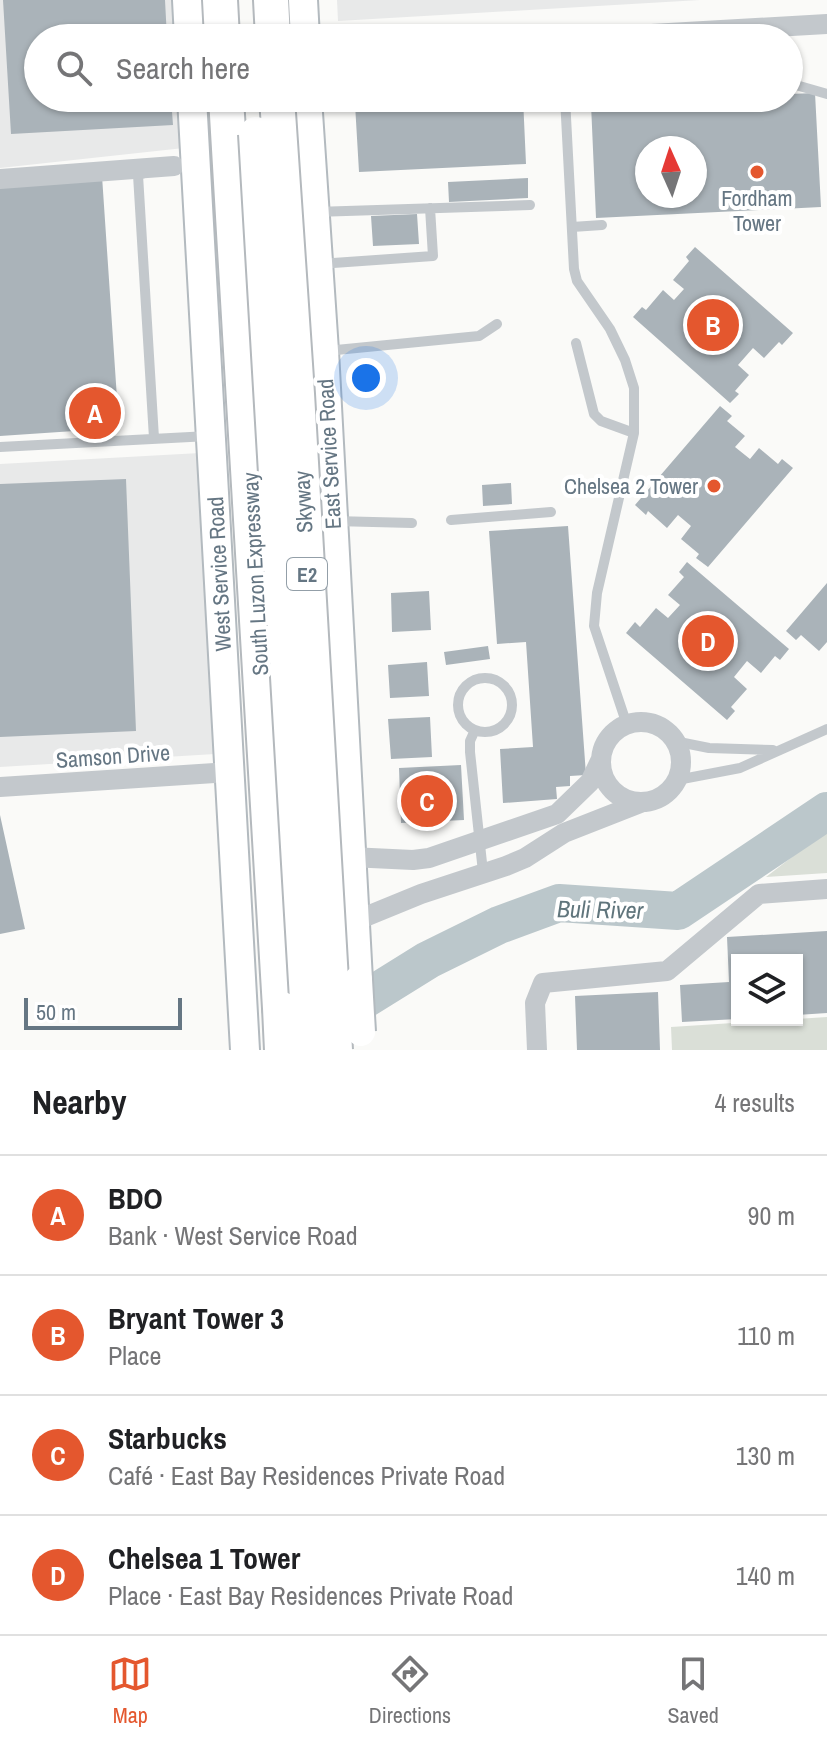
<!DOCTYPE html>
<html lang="en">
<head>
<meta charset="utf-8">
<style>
  body { margin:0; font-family:"Archivo Narrow",sans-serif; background:#f6f6f6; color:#202124 }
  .controls { position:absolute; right:24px; bottom:24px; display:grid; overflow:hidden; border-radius:0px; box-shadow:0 2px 6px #0004 }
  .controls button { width:72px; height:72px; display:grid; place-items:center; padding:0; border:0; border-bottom:2px solid #e0e0e0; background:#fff; color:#202124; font:40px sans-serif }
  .compass { position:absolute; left:635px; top:136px; width:72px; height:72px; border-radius:50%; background:#fff; box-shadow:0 2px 6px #0004; rotate:357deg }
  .scale { position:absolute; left:24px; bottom:20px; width:158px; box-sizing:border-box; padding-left:8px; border:4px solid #657683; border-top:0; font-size:22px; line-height:28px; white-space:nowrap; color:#657683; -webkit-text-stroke:6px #fff; paint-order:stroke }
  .you { position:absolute; left:366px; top:378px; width:28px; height:28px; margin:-20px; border:6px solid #fff; border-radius:50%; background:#1a73e8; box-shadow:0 0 0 12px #1a73e833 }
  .badge { display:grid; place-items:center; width:52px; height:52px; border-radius:50%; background:#e4572e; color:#fff; font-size:26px; font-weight:700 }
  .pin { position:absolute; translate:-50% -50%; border:4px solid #fff; box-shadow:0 2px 8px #0006 }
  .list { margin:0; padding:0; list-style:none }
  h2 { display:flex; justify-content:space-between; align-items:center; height:104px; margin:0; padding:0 32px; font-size:34px }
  h2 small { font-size:26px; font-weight:400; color:#757577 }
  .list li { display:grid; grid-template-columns:52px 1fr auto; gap:24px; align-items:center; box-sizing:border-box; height:120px; padding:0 32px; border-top:2px solid #e0e0e0 }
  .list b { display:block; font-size:30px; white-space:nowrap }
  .list p { margin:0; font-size:26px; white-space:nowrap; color:#757577 }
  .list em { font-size:26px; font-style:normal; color:#757577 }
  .icon { flex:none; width:44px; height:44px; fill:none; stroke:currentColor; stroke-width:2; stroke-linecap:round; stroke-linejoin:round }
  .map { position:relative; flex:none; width:827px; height:1050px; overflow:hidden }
  .search { position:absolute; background:#fff; box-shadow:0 2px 6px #0004; left:24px; right:24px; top:24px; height:88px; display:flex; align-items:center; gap:20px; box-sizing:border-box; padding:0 28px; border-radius:44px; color:#757577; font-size:30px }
  .sheet { height:584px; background:#fff }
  nav { display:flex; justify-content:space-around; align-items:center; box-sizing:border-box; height:112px; border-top:2px solid #e0e0e0; background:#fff; font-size:22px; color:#757577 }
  nav a { display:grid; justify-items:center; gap:4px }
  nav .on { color:#e4572e }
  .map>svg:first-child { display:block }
</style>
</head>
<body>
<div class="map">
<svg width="827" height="1050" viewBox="0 0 827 1050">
  <rect width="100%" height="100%" fill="#fafaf8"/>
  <path fill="#e8e9e9" d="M0 0H176L178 38H38V98H181L184 148 0 168Z
    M337 0H700L338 21Z
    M200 453 215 754 0 767V464Z"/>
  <path fill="#dadfd7" d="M827 830V873L766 877Z
    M827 1017V1050H672L671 1027Z"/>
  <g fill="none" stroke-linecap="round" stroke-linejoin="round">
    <path stroke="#bbc7cb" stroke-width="38" d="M330 1021 428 960 499 925 559 903 678 911 827 811"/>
  </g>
  <path fill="#aab3b9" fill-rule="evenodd" d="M3 0H165L167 38H38V98H171L173 125 11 134Z
    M815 93 821 207 596 218 591 104 714 98H789V94ZM647 148H695V196H647Z
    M476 98H523L526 164 359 172 355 104Z
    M102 176 119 428 0 436V183Z
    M528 178V198L449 202 448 182Z
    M417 214 419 244 373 246 371 216Z
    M695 247 793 333 782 345 779 342 764 358 753 348 738 365 749 375 735 391 739 394 730 403 633 317 642 307 646 310 663 290 674 300 684 289 673 280 689 261 686 257Z
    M720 406 732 416 727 421 745 436 735 447 750 459 759 448 778 464 782 459 793 468 708 567 696 558 699 554 681 539 691 526 678 515 667 528 648 511 646 515 635 505Z
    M126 479 136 731 0 737V484Z
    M511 483 512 504 483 506 482 485Z
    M568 526 586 775 570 776V786L556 787 557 799 503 803 500 749 533 747 526 642 497 644 489 531Z
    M687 562 789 649 780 660 775 656 761 673 747 661 734 677 747 689 731 707 735 711 727 720 626 633 635 622 640 627 656 608 668 618 680 605 668 595 684 577 679 572Z
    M827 583V642L819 651 801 635 796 640 786 631Z
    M429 591 431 630 392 632 391 593Z
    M488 646 490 659 446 665 444 652Z
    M427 662 429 696 390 698 388 665Z
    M430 717 432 757 391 759 388 719Z
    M461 765 464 820 401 823 399 768Z
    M0 815 25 929 0 934Z
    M827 931V1013L797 1015V960H737V1019L682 1022 680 985 729 982 727 937Z
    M658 992 660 1050H577L575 996Z"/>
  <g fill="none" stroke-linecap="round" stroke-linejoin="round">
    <g stroke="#b3babf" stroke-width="32">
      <path id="secondary" d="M187 0 189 38
        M303 0 305 38
        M192 98 245 1050
        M307 98 324 351 358 980"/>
    </g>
    <g stroke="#b4b9bd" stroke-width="38">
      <path id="highway" d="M220 0 222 38
        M271 0 273 38
        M226 98 280 1008"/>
    </g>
    <path stroke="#c3c8cc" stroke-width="10" d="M789 83 827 94
      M565 98 574 269 577 281 610 329 625 360 634 388V433L597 593 594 626 627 725
      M148 172 138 175 154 438
      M315 212 530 205
      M572 227 602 225
      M319 264 433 256 430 208
      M576 343 594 414 601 421 634 433
      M326 351 479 336 497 324
      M0 447 209 436
      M451 520 551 512
      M334 521 412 523
      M458 705a27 27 0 1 1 54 0a27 27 0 1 1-54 0Z
      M475 730 470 741V752L483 872
      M674 741 709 748 773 750
      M677 780 740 768 827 729"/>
    <path stroke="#c3c8cc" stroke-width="20" d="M582 38 827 24
      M0 179 174 166
      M601 762a40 40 0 1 1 80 0a40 40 0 1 1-80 0Z
      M0 787 230 772
      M350 857 413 860 429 858 557 814 590 782 601 759
      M355 921 421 894 506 866 525 858 564 833 643 802
      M537 1050 535 1003 543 983 667 971 759 894 827 889"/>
    <use href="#secondary" stroke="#fff" stroke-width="28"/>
    <use href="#highway" stroke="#fff" stroke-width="34"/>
    <g stroke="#b3babf" stroke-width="32" stroke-linecap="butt">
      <path id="secondary-bridge" d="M358 980 361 1032"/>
    </g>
    <g stroke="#b4b9bd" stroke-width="38" stroke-linecap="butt">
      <path id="highway-bridge" d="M277 98 297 394 335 1050
        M256 134 310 1050
        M280 1008 282 1050"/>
    </g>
    <use href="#secondary-bridge" stroke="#fff" stroke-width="28"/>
    <use href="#highway-bridge" stroke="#fff" stroke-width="34"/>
  </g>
  <g fill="#e4572e" stroke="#fff" stroke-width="3">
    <circle cx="757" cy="172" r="8"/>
    <circle cx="714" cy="486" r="8"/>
  </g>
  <g text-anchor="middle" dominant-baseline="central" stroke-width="8" stroke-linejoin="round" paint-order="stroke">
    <rect fill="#fff" stroke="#939fa8" stroke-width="2" x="287" y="558" width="40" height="32" rx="6"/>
    <g font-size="20" font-weight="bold" fill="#657683">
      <text x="307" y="574">E2</text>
    </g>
    <g font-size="22" fill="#657683" stroke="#fff">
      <text x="757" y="198">Fordham<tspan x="757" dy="25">Tower</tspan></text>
      <text x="698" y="486" text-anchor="end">Chelsea 2 Tower</text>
    </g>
    <g font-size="22" fill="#657683" stroke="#fff">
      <text transform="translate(329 454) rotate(-93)">East Service Road</text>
      <text transform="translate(303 502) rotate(-93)">Skyway</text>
      <text transform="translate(219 574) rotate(-93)">West Service Road</text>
      <text transform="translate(255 574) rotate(-93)">South Luzon Expressway</text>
      <text transform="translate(113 756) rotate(-4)">Samson Drive</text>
    </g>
    <g font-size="24" font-style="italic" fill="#60757c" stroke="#fff">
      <text transform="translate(600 909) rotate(1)">Buli River</text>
    </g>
  </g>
</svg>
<div class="controls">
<button><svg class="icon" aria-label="layers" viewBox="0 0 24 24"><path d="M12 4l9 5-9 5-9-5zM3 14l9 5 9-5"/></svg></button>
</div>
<svg class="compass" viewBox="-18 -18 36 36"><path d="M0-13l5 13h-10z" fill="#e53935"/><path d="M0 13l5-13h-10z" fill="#757577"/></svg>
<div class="scale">50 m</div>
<div class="you"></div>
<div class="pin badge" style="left:95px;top:413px">A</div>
<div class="pin badge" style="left:713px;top:325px">B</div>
<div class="pin badge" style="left:427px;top:801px">C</div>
<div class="pin badge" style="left:708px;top:641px">D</div>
<div class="search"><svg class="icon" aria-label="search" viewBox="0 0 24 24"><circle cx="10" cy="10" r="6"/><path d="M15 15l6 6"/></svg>Search here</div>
</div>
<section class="sheet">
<h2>Nearby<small>4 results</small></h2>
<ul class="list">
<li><span class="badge">A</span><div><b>BDO</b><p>Bank · West Service Road</p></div><em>90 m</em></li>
<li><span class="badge">B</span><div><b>Bryant Tower 3</b><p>Place</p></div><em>110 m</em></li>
<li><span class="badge">C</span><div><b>Starbucks</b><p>Café · East Bay Residences Private Road</p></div><em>130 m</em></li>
<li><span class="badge">D</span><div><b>Chelsea 1 Tower</b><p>Place · East Bay Residences Private Road</p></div><em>140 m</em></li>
</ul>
</section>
<nav>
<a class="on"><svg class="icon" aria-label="map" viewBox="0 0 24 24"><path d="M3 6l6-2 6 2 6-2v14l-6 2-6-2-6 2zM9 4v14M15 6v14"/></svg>Map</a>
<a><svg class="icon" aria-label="directions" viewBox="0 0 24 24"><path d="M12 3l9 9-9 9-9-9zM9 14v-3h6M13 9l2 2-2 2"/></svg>Directions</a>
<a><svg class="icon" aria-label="saved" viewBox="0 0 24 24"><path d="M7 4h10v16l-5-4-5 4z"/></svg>Saved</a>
</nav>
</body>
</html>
